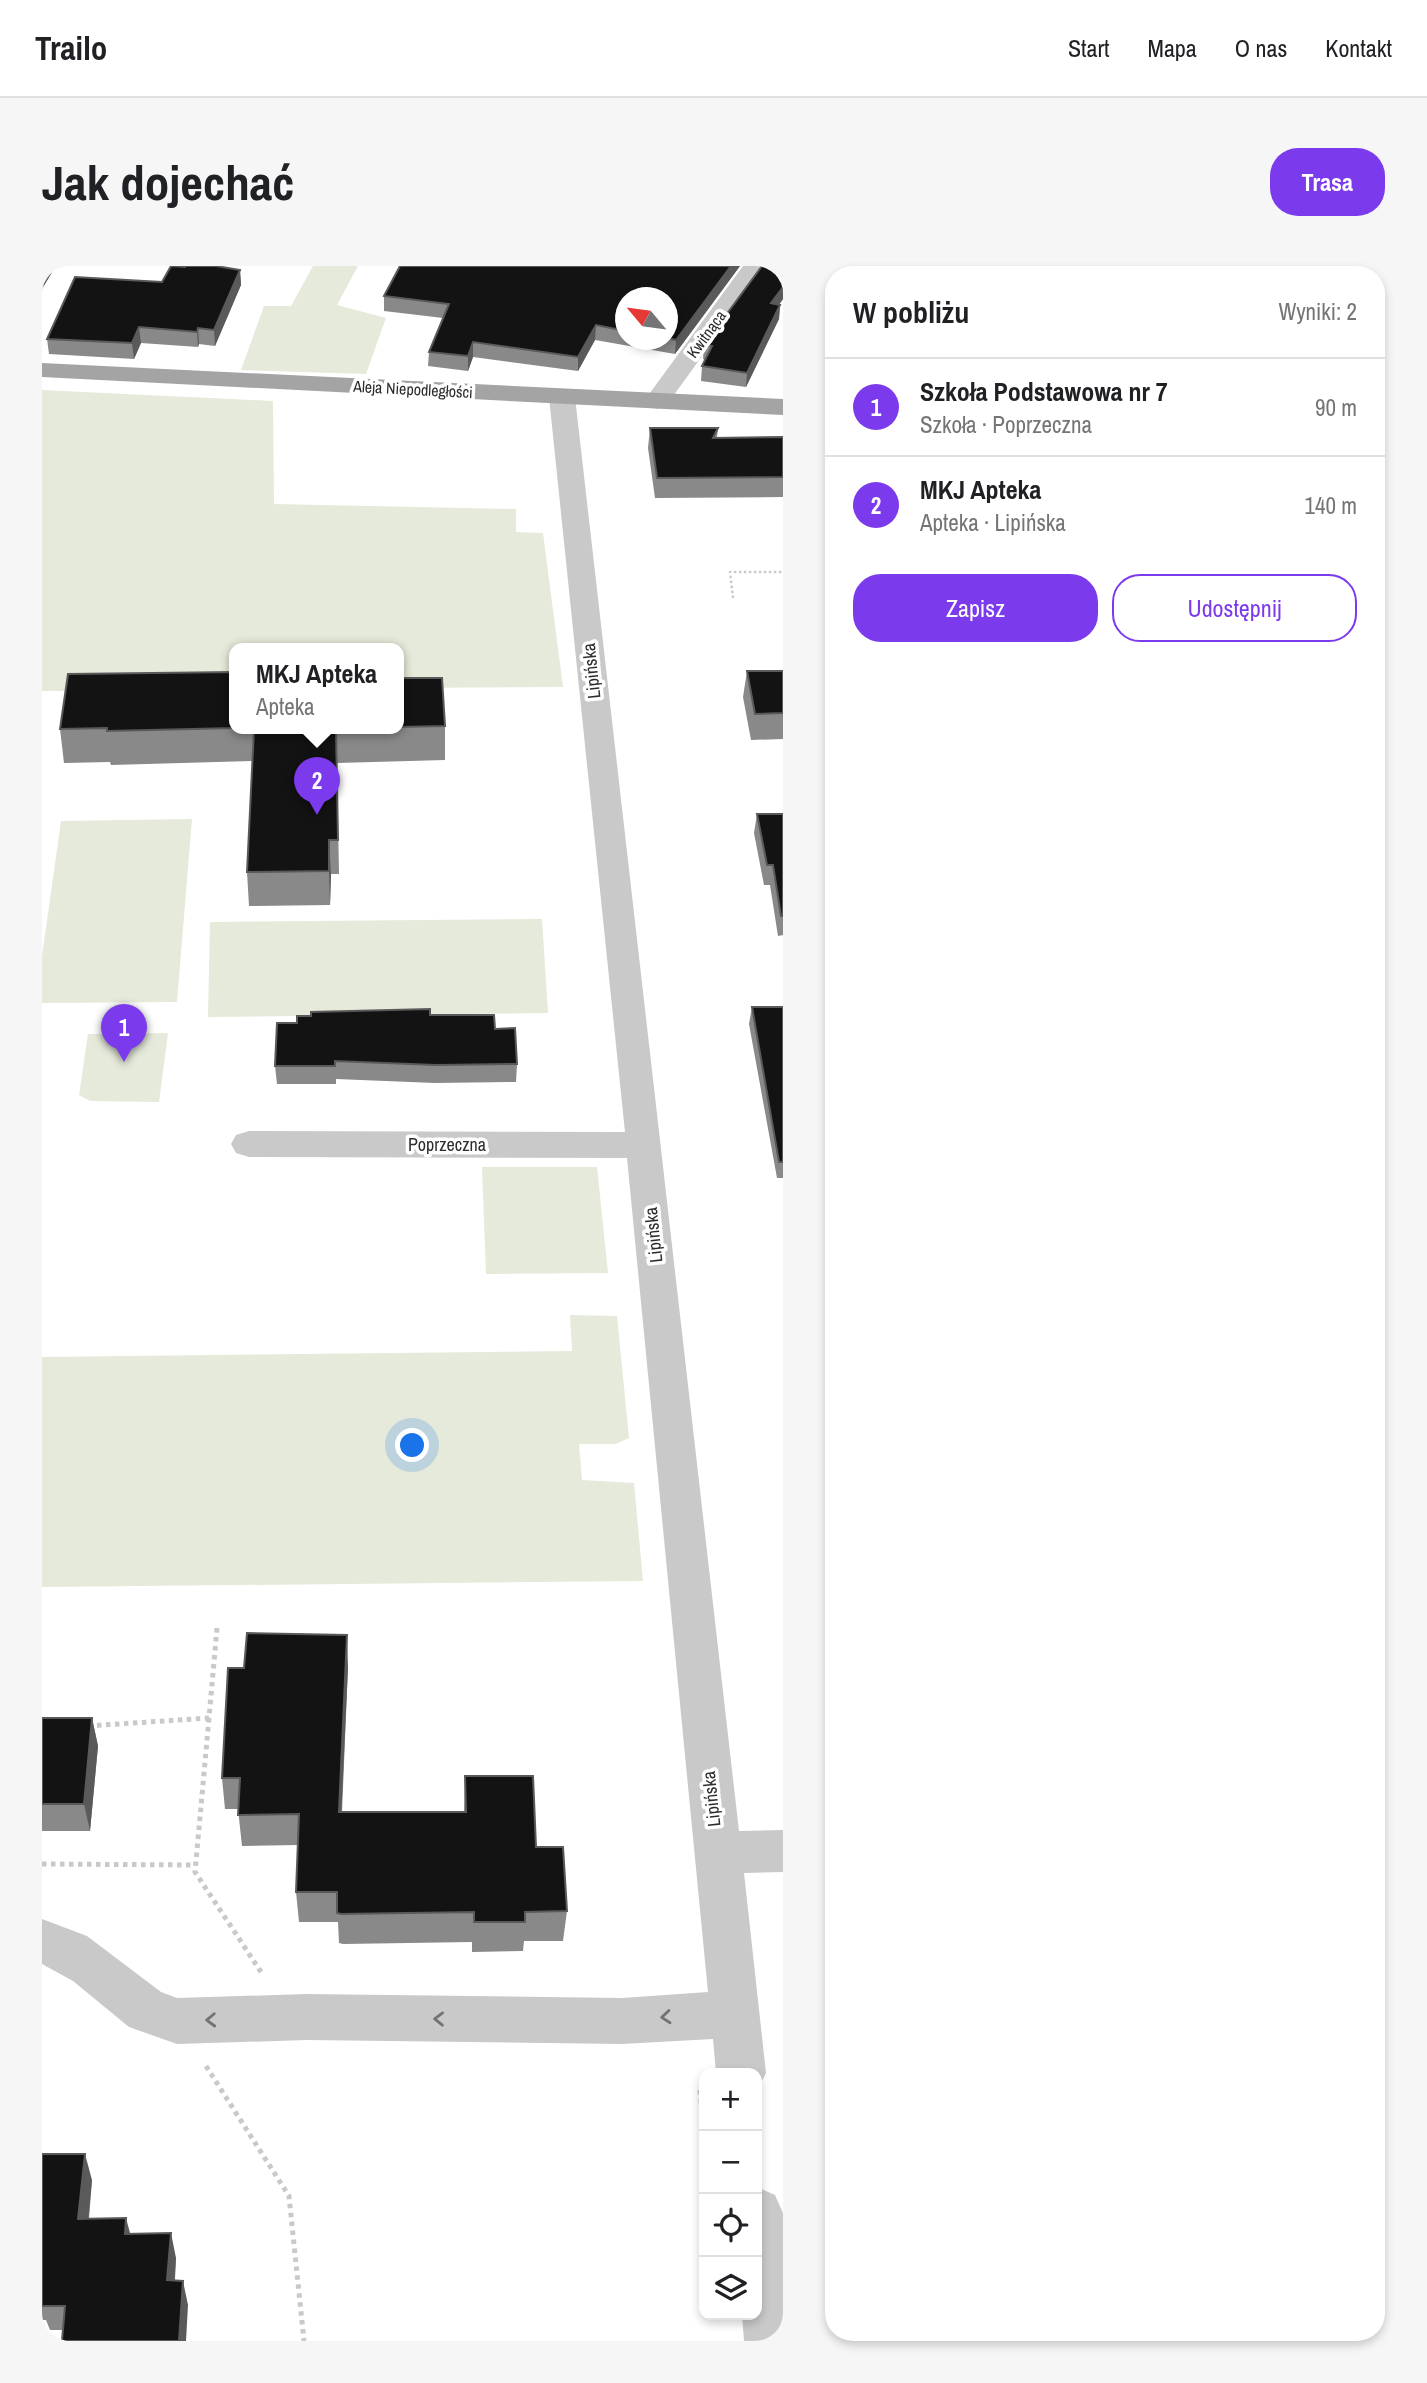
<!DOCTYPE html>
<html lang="pl">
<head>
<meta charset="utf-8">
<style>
  body { margin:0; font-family:"Archivo Narrow",sans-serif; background:#f6f6f6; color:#202124 }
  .controls { position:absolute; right:21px; bottom:21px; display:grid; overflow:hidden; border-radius:14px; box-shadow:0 4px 10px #0003 }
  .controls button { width:63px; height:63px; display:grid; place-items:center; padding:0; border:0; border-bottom:2px solid #e0e0e0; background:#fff; color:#202124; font:35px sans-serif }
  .compass { position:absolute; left:573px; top:21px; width:63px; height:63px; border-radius:50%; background:#fff; box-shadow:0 4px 10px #0003; rotate:299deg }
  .you { position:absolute; left:371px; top:1180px; width:24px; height:24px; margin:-18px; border:5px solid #fff; border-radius:50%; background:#1a73e8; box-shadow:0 0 0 10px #1a73e833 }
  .badge { display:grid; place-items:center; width:46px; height:46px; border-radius:50%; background:#7c3aed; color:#fff; font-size:23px; font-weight:700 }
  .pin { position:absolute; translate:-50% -58px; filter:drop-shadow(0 2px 4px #0008) }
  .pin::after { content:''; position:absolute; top:37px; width:24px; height:21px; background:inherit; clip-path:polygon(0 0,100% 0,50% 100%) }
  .popup { position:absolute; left:187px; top:377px; width:175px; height:91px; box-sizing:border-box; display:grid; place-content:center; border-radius:14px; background:#fff; filter:drop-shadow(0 2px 5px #0005); font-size:23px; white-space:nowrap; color:#757577 }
  .popup b { font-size:26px; color:#202124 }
  .popup::after { content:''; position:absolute; left:50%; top:100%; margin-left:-14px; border:14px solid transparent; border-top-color:#fff }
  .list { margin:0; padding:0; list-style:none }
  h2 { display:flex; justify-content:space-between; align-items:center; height:91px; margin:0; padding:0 28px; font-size:30px }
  h2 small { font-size:23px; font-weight:400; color:#757577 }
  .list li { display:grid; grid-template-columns:46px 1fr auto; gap:21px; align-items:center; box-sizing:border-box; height:98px; padding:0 28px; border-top:2px solid #e0e0e0 }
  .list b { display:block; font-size:26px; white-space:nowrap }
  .list p { margin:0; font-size:23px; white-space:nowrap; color:#757577 }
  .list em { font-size:23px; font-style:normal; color:#757577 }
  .actions { display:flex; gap:14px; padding:21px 28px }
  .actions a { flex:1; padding:16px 0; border:2px solid #7c3aed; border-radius:28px; text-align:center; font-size:24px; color:#7c3aed }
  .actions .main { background:#7c3aed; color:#fff }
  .icon { flex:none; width:38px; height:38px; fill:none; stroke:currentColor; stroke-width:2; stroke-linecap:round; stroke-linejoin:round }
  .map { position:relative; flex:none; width:741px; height:2075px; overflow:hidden; border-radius:28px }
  header { display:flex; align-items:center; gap:42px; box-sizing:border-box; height:98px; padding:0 35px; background:#fff; border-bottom:2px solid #e0e0e0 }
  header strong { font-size:33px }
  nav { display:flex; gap:38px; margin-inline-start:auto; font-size:24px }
  .intro { display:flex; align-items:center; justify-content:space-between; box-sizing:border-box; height:168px; padding:0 42px }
  h1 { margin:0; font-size:49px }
  .button { padding:18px 32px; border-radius:28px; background:#7c3aed; color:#fff; font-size:24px; font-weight:700 }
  main { display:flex; gap:42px; padding:0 42px }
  aside { flex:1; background:#fff; border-radius:28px; box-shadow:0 4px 10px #0003 }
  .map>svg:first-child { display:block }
</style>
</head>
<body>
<header>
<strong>Trailo</strong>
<nav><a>Start</a><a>Mapa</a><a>O nas</a><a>Kontakt</a></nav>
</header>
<div class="intro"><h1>Jak dojechać</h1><a class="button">Trasa</a></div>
<main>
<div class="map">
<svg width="741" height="2075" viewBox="0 0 741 2075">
  <rect width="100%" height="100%" fill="#fff"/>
  <path fill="#e5eada" d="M271 0H316L295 39 344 52 324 108 199 104 222 40H249Z
    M0 124 231 135 232 238 474 243V266L501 267 521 421 357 422V383H193V424L0 425Z
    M150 553 135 736 0 737V690L19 555Z
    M500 653 506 747 166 751 168 656Z
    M126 767 117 836 48 835 37 829 46 768Z
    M440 901H555L566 1007 444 1008Z
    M528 1049 575 1050 587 1172 574 1178H537L540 1214 592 1217 601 1315 0 1321V1091L530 1085Z"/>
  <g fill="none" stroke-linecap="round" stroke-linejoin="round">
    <path stroke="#c9c9c9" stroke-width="2.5" stroke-dasharray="2.5 2.5" stroke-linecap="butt" d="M691 332 688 306H741"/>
    <path stroke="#c9c9c9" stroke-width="5" stroke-dasharray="4.5 4.5" stroke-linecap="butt" d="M167 1452 153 1606 219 1706
      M46 1460 167 1452 175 1362
      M0 1598 153 1599
      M164 1800 247 1930 262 2075
      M658 1824 662 1870"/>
    <path fill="#c9c9c9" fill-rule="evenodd" d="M701 0H725L624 140 615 143 606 140 602 135Z
      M520 123 529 126 533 131 697 1565 741 1564V1606L702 1607 724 1807 715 1825V1807H674L671 1773 580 1778 265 1774 135 1778 87 1761 31 1715 0 1698V1653L45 1670 119 1726 135 1732 265 1728 580 1732 666 1726 585 892 207 891 194 887 189 878 194 869 207 865 583 866 507 131 511 126Z
      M715 1921 733 1929 741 1947V2075H702L700 2049H715Z"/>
    <path fill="#a4a4a4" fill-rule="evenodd" d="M0 97 741 133V149L0 111Z"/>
  </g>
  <path fill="#898989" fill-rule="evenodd" d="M358 0H698L633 88 553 74 536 105 431 91 426 105 386 100 387 86 401 52 342 45V30ZM584 32H626V74H584Z
    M741 0V33L737 39H738L737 53 704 121 659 115 660 100 663 94 661 93 662 79Z
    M143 1 198 4 199 19 173 80 157 78 156 81 99 77 92 93 7 88 5 73 120 16Z
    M608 162H676L675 171H741V231L613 232 606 182Z
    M705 405H741V473L709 474 701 431Z
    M193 406V463H357V412L403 460V494L295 497 297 608H289L288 639 207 640 205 606 210 495 69 499 68 496 22 497 18 463Z
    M715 548H741V669L736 670 728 619H722L712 567Z
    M710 741H741V912H735L707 758Z
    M388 749 453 763 475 798 474 816 393 817 294 813V818H235L233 800Z
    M306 1401 300 1546H422L423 1510 494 1581 525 1645 521 1675H482L481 1685 430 1686V1676L301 1678 297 1677 296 1656H257L254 1626 256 1579 200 1580 196 1543H183L180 1512Z
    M0 1452H50L56 1480 48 1565H0Z
    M0 1888 50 1914 47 1953 88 1968 134 1992 133 2014 146 2039 21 2064H8L4 2054H0Z"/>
  <path fill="#5a5a5a" d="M3 0H14L0 23V5Z
    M689 0H698L633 88 634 74Z
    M198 4 199 19 173 80 172 64Z
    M741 21V33L727 52 729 37Z
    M738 39 737 53 704 121 705 107Z
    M554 59 553 74 536 105V91Z
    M97 61 99 77 92 93 90 77Z
    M156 62 157 78 156 81 155 66Z
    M431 76V91L426 105V90Z
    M287 574 289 608 288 639 287 605Z
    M305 1369 306 1401 298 1577 297 1546Z
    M50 1452 56 1480 48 1565 42 1538Z
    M43 1888 50 1914 44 1978 36 1953Z
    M84 1952 91 1978 83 1968Z
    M129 1967 134 1992 131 2038 125 2014Z
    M141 2015 146 2039 144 2075H137Z"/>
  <path fill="#131313" stroke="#5a5a5a" stroke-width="2" d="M129 0 143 1V0H174L198 4 172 64 156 62 155 66 97 61 90 77 5 73 33 11 120 16Z
    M358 0H689L634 74 626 72V32H584V65L554 59 536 91 431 76 426 90 387 86 407 38 342 30Z
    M720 0H741V21L729 37 738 39 705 107 660 100 670 80 662 79Z
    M608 162H676L671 172 741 171V211L615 212Z
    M705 405H741V447L713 448Z
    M193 406V462L65 465V462L18 463 26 408Z
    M357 412H400L403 460 357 461Z
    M212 463H294L296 574H287V605L205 606Z
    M715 548H741V650H739L731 599H725Z
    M710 741H741V896H737Z
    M388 743V749H452L453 763 473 762 475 798 394 799 293 795V800H233L235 757H255V750H269V746Z
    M205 1367 305 1369 297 1546H424L423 1510H491L494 1581H521L525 1645 483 1646V1656H432V1646L299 1648 295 1647V1626H254L257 1548 196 1549 198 1512H180L186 1402H202Z
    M0 1452H50L42 1538H0Z
    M0 1888H43L36 1953 84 1952 83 1968 129 1967 125 2014 141 2015 137 2075H20L23 2040H0Z"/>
  <defs><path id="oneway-chevron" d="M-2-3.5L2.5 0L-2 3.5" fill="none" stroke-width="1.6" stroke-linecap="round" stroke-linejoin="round" transform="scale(1.75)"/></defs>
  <g stroke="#737373">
    <use href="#oneway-chevron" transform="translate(624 1751) rotate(175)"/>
    <use href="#oneway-chevron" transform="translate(397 1753) rotate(-179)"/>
    <use href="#oneway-chevron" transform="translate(169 1754) rotate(178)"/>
  </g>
  <g text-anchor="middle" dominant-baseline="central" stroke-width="7" stroke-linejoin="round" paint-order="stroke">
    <g font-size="16" fill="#2c2c2c" stroke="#fff">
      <text transform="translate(664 68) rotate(-54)">Kwitnąca</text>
      <text transform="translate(371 123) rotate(3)">Aleja Niepodległości</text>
    </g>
    <g font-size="18" fill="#2c2c2c" stroke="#fff">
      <text transform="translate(549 405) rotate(-96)">Lipińska</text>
      <text x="405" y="878">Poprzeczna</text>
      <text transform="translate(611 969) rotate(-96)">Lipińska</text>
      <text transform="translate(669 1533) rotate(-96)">Lipińska</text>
    </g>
  </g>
</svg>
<div class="controls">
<button>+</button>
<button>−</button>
<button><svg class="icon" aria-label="locate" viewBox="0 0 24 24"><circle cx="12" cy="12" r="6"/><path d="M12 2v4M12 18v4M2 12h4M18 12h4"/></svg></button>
<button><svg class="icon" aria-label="layers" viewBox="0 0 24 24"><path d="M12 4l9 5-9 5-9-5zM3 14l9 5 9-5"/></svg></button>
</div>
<svg class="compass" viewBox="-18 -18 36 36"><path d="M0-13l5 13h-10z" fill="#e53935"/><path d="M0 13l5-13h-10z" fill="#757577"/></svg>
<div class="you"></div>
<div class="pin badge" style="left:82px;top:796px">1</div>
<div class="pin badge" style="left:275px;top:549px">2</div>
<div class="popup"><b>MKJ Apteka</b>Apteka</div>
</div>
<aside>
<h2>W pobliżu<small>Wyniki: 2</small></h2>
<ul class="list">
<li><span class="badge">1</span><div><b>Szkoła Podstawowa nr 7</b><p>Szkoła · Poprzeczna</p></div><em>90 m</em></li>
<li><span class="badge">2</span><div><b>MKJ Apteka</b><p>Apteka · Lipińska</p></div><em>140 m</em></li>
</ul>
<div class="actions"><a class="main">Zapisz</a><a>Udostępnij</a></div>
</aside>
</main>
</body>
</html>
